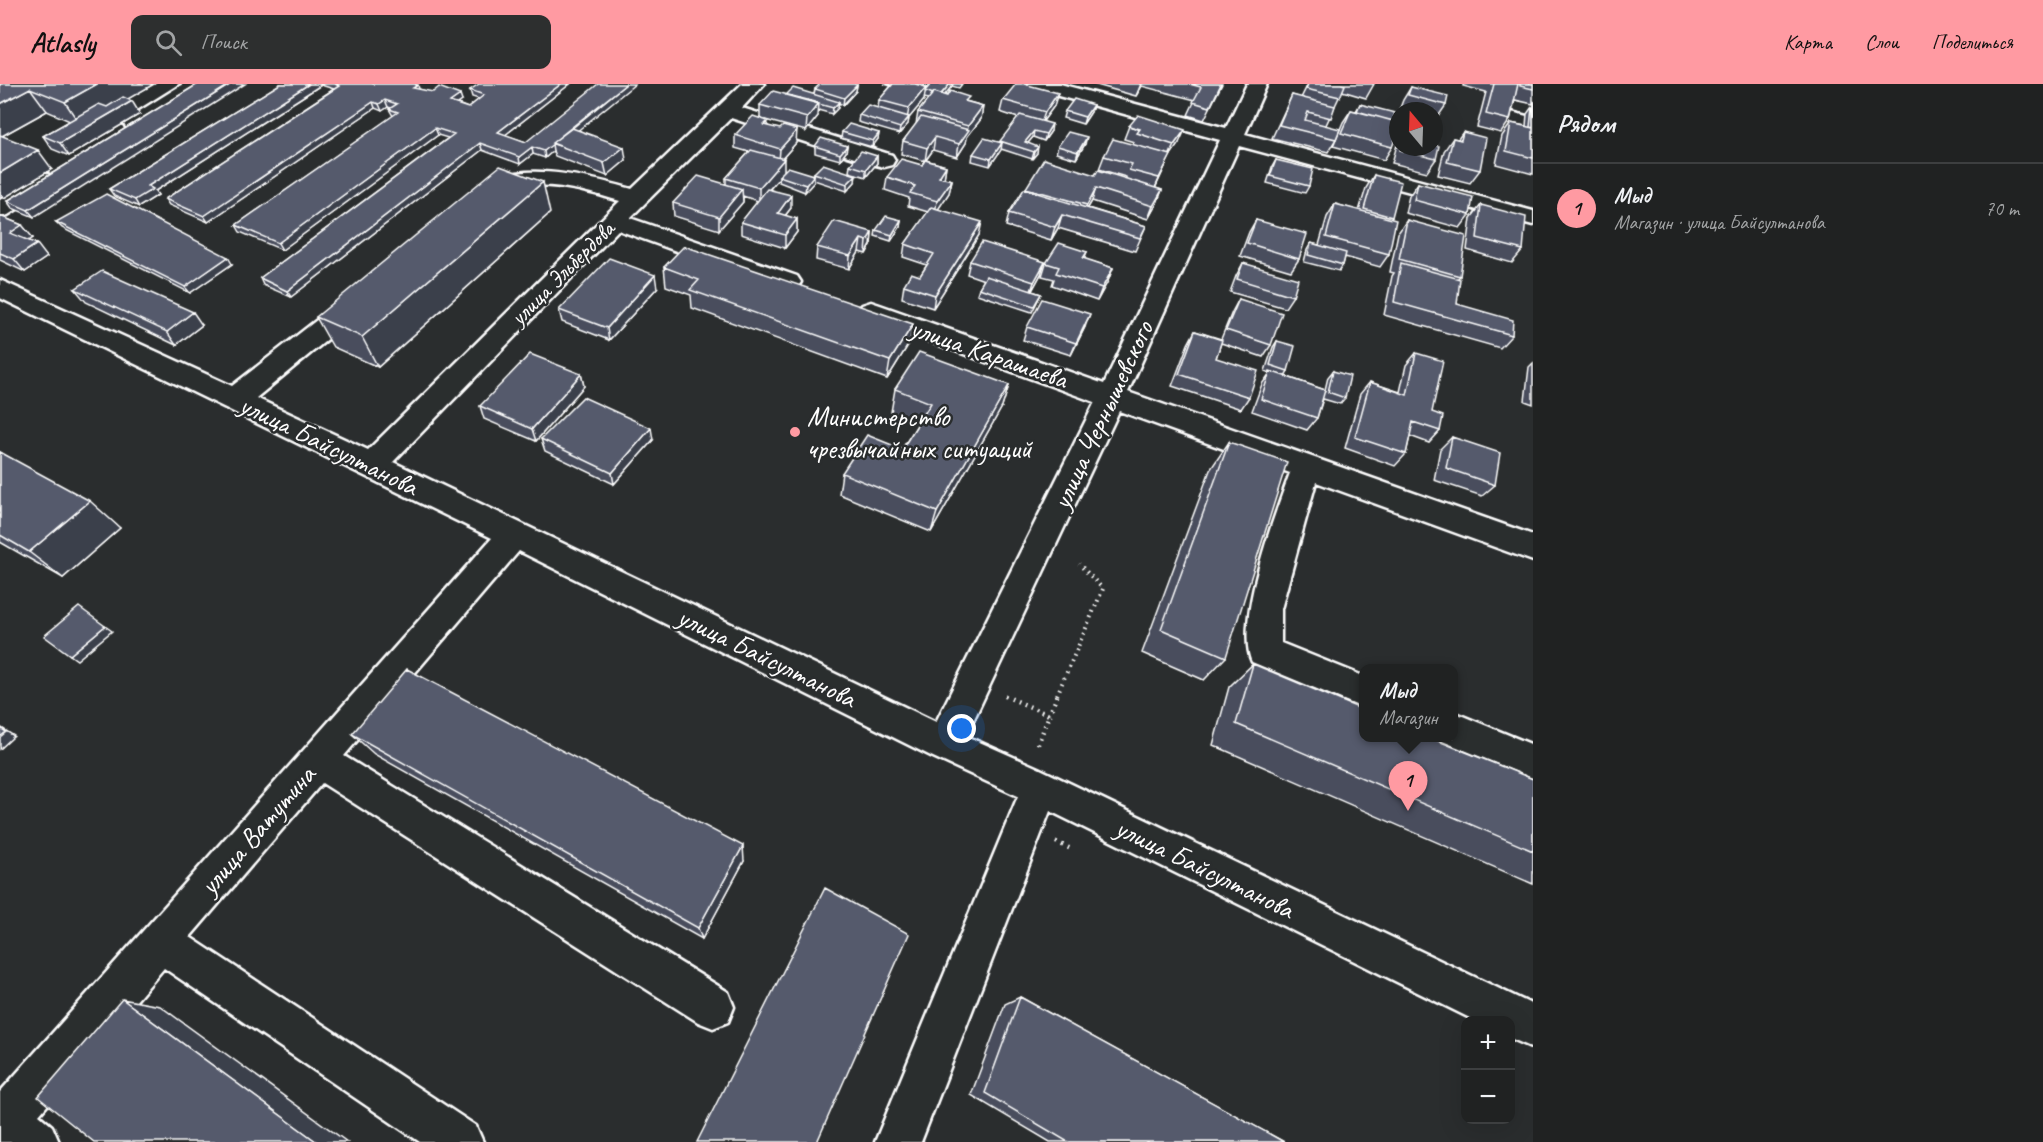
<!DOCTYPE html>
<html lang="ru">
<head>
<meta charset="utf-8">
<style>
  body { margin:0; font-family:Caveat,sans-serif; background:#2d2f2f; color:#f1f3f6 }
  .controls { position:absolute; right:18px; bottom:18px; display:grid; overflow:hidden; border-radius:12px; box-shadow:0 6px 24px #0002 }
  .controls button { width:54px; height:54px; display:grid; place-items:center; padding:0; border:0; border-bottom:2px solid #3d3f40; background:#202222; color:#f1f3f6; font:30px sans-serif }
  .compass { position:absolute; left:1389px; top:18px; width:54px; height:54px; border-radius:50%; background:#202222; box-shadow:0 6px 24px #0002; rotate:341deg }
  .you { position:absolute; left:962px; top:645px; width:21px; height:21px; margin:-15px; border:4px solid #fff; border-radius:50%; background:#1a73e8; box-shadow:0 0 0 9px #1a73e833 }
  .badge { display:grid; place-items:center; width:39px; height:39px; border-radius:50%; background:#ff9aa2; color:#111; font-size:20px; font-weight:700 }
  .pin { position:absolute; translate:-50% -50px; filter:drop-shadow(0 2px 3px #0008) }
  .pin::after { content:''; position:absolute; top:32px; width:21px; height:18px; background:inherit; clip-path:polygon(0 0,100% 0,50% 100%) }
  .popup { position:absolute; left:1359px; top:580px; width:99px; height:78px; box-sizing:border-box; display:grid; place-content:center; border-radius:12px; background:#202222; filter:drop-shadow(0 2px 4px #0005); font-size:20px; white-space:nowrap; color:#a2a4a5 }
  .popup b { font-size:22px; color:#f1f3f6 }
  .popup::after { content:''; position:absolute; left:50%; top:100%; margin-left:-12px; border:12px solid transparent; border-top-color:#202222 }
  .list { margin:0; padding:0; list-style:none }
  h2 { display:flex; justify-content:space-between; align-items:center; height:78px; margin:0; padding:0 24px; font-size:26px }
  h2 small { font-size:20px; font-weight:400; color:#a2a4a5 }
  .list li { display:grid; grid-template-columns:39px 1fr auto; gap:18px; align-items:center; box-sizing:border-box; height:90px; padding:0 24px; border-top:2px solid #3d3f40 }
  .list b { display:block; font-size:22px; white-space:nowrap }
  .list p { margin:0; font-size:20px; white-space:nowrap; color:#a2a4a5 }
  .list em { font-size:20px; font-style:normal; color:#a2a4a5 }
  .icon { flex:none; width:33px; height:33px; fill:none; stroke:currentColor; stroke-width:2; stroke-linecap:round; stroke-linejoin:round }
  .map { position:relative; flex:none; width:1533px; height:1058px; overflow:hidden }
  header { display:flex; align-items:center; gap:36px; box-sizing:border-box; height:84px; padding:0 30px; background:#ff9aa2; color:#111 }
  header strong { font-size:28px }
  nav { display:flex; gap:33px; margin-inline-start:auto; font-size:21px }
  .search { width:420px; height:54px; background:#2d2f2f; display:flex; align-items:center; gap:15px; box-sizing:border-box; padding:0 21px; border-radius:12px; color:#a2a4a5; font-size:22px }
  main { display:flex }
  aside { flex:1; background:#202222 }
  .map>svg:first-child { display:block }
</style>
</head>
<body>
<header>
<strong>Atlasly</strong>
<div class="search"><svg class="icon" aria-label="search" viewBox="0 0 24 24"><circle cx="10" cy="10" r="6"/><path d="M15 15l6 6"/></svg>Поиск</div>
<nav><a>Карта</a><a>Слои</a><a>Поделиться</a></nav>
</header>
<main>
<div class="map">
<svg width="1533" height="1058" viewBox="0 0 1533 1058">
  <rect width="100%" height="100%" fill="#2a2d2e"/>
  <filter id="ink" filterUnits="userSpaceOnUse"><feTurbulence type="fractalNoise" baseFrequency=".0167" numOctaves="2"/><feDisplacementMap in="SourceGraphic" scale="12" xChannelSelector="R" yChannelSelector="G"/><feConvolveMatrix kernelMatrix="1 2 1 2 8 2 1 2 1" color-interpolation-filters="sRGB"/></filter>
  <g filter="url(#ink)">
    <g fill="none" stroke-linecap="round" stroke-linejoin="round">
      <g stroke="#fff" stroke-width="5">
        <path id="minor" d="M183 0H207L204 4 143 45 135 47 127 45 124 40 127 35Z
          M742 0H764L742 24 892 71 895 76 892 81 884 83 876 81 731 34 630 134 797 192 801 198 797 204 788 206 779 204 618 146 393 378 936 638 1095 318 862 233 858 227 862 221 871 218 880 221 1104 300 1220 56 1029 4 1026 0H1060L1226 44 1247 0H1267L1245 50 1533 127V141L1239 62 1128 308 1533 451V477L1316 398 1281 525V559L1363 592V624L1252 578C1234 539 1275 430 1290 389L1119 327 966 652 1038 684 1533 921V964L1510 954V936H1474L1050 727 921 1058H875L1018 712 931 672 519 467 344 672 728 908 734 923 728 938 713 944 698 938 322 699 190 853 476 1042 483 1058H420L164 884 39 1031 52 1042 59 1058H0V1008L492 454 0 214V196L232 302 349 211 358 208 367 211 371 217 367 223 256 314 368 366 620 117C590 108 559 99 527 102 510 104 500 118 483 114L479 109C506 70 595 95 632 105Z
          M1513 14 1533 19V31L1506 24 1502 20 1506 16Z
          M46 90 54 92 57 97 54 102 8 131 0 133V116L38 92Z
          M1453 628 1533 661V695L1440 657 1439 654H1453Z"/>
      </g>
      <path stroke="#fff" stroke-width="4" stroke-dasharray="1.5 4.5" stroke-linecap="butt" d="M1057 611 1103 505 1079 480"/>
      <path stroke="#fff" stroke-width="4.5" stroke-dasharray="1.5 5" stroke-linecap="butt" d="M1005 612 1049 631 1037 663
        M1049 631 1058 610
        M1056 758 1071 765"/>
      <use href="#minor" fill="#2a2d2e" fill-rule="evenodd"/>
    </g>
    <path fill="#484d5d" stroke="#fff" stroke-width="1.5" d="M0 0H154L127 15 140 30 69 72 52 65 43 52 70 37 47 27 2 52 52 85 4 114 0 112Z
      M198 0 34 133 12 124 7 117Z
      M280 0H415L418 1 419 5 462 17 458 20 468 24 479 15 472 13 470 6 570 0 505 51 526 58 579 46 626 76 607 92 555 72 553 67 545 74 533 70 520 80 482 66 291 213 263 201 260 194 448 54 438 51 282 166 240 148 236 141 393 32 389 25 391 24 388 23 382 27 375 24 208 138 169 121 165 115 334 5 321 1 155 107 158 111 139 123 114 112 109 105Z
      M884 0H925L924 2 925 7 931 0H962L959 4 952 2 945 11 983 22 981 35 967 53 966 59 957 73 933 66 926 76 946 82 944 94 952 96 949 109 938 125 979 151 933 224 902 214 904 201 920 192 927 181 903 173 905 160 928 128 908 122 909 114 885 106 887 93 922 81 925 77 901 70 903 57 916 40 918 28 928 15 924 14V16L909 34 908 40 899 50 858 38 859 31 878 24 879 16 891 2Z
      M1093 0H1222L1204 36 1188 31 1195 16 1142 2 1136 12Z
      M1308 0H1374L1366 14 1342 7 1326 41 1336 55 1328 68 1272 54 1292 11 1301 14Z
      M1463 0H1533V20L1515 16 1510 36 1501 49 1477 43 1486 8 1463 2Z
      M857 1 856 7 843 21 839 19 838 24 832 30 818 26V32L806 47 765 36 768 42 796 59 782 75 784 87 814 91V89L855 98 847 107 814 96V98L805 108 779 98V94L770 105 791 124 785 132 797 135V148L785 164 741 150V138L758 117 743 112V118L719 146 674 132 673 119 726 100V94L749 68 735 64V51L760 34V21L786 11 814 10 815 5Z
      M1411 3 1446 21 1437 34 1434 33V27H1412L1400 24 1403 16Z
      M1003 16 1054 22 1043 37 1051 47 1044 57 1033 53 1028 59 1037 69 1032 75 1001 65 990 82 972 77 973 70 1000 59 1018 34 1000 28Z
      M1360 20 1393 37 1392 63 1384 76 1333 62 1343 38 1351 26 1356 27Z
      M1093 21 1091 28 1083 40 1063 34 1065 27Z
      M1532 23 1533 24V90L1496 80 1502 52 1511 39 1526 42 1527 30Z
      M1129 42 1179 59 1170 72 1155 104 1162 106 1157 119 1148 135 1092 117 1088 124 1146 142 1135 167 1058 144 1051 156 1006 142 1009 129 1026 104 1095 91 1126 95V93L1099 85 1104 72 1133 60 1134 58 1124 55Z
      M842 48 879 49 878 55 872 63 841 54Z
      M1463 48 1480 86 1470 99 1438 91 1444 67 1453 54 1458 55Z
      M1398 57V63H1434L1436 75 1427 88 1392 79Z
      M1085 60 1076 75 1056 69 1058 62Z
      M815 62H847L846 68 840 76 815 69Z
      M877 72V79L866 93 849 88 850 81Z
      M1276 76 1309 102 1305 109 1267 99 1272 83Z
      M1374 91 1392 133 1391 135 1389 170 1380 183 1345 173 1343 181 1339 187 1304 178 1307 166 1311 159 1319 161 1327 133 1335 120 1359 127 1366 104Z
      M1418 99 1470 131 1460 144 1405 129 1409 112Z
      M1481 121 1523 166 1512 179 1467 166 1471 134Z
      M550 129 378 283 333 263 316 233Z
      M0 132 22 141 33 154 28 157 47 173 25 188 0 176Z
      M901 136 900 143 891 157 875 152 876 146Z
      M1256 136 1299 175 1291 187 1240 172 1249 148Z
      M1407 136 1460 192 1458 194 1457 220 1512 251 1500 264 1384 231 1392 192 1394 189 1390 188 1398 149Z
      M56 138 232 180 190 209 62 144Z
      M872 148 871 161 866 170 859 168 849 185 816 176 817 163Z
      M1087 168 1084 175 1113 184 1108 197 1097 217 1052 201 1054 195 1042 192 1046 179Z
      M970 177 1041 190 1032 207 1041 210 1032 228 977 210 979 204 984 196 967 190Z
      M1243 179 1293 212 1285 224 1230 208 1236 192Z
      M664 183 910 258 887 295 692 224 691 211 666 202Z
      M657 204 609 256 562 238 559 226Z
      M75 205 202 241 176 261 86 218Z
      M1239 215 1271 261 1263 273 1221 259 1216 274 1249 313 1241 325 1172 302 1188 260 1195 247 1221 255 1232 228Z
      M1027 243H1085L1071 271 1023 256Z
      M1277 257 1288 287 1285 292 1325 306 1328 293 1333 287 1345 314 1340 320 1323 315 1317 334 1307 346 1252 327 1262 300 1270 289 1265 287 1273 263Z
      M1416 269 1432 328 1440 347 1429 359 1410 352 1406 370 1395 382 1345 364 1360 310 1370 298 1400 308 1406 281Z
      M1533 279V320L1525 317 1529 283Z
      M581 290 584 302 536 357 484 335 480 322Z
      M1009 301 1002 323 931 448 839 410 842 389 902 365 919 338 891 328 895 305Z
      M1452 353 1495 401 1482 412 1434 396 1440 365Z
      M541 355 653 356 614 400 545 367Z
      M1229 358 1226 573 1204 596 1142 569 1210 386Z
      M0 368 120 444 63 494 0 458Z
      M1253 580 1533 695V800L1213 661 1229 603Z
      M352 650 744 777 702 855 374 670Z
      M1020 913 1284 1058H1050L971 1011 1005 920Z"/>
    <path fill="#3b3f4c" stroke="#fff" stroke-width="1.5" d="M97 0H154L81 42 65 18Z
      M231 0H245L34 133 28 126Z
      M309 0H321V1L155 107 158 111 139 123 135 116 148 102Z
      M561 0H570L500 55 498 48Z
      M626 0H635L559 62 553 60Z
      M950 0H953L952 2 939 18 940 12Z
      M1141 0H1142L1136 12Z
      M857 1 856 7 843 21 844 14Z
      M926 3 924 16 909 34 908 40 899 50 900 44 907 36 909 24Z
      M30 4 47 27 0 53V20Z
      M1058 9 1054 22 1041 40 1045 28Z
      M460 11 462 17 452 24 450 18Z
      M385 16 388 23 382 27 379 20Z
      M132 17 140 30 69 72 60 59Z
      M373 18 375 24 208 138 204 132Z
      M839 18 838 24 832 30 833 24Z
      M819 19 818 32 806 47 807 34Z
      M1093 21 1091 28 1083 40 1085 33Z
      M983 22 981 35 967 53 966 59 957 73 959 60 967 48 968 42Z
      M1052 40 1051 47 1044 57 1046 50Z
      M435 44 438 51 282 166 278 159Z
      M797 46 796 59 779 78 780 65Z
      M1185 46 1179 59 1170 72 1154 107 1174 61Z
      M1034 47 1033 53 1023 65 1025 58Z
      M879 49 878 55 872 63 873 57Z
      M935 53 933 66 925 77 927 64Z
      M1087 53 1085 60 1076 75 1078 68Z
      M480 59 482 66 291 213 287 207Z
      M1002 59 1001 66 990 82 991 75Z
      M552 60 553 67 545 74 544 67Z
      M847 62 846 68 840 76V70Z
      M532 63 533 70 520 80 519 73Z
      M624 63 626 76 607 92 604 79Z
      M1038 63 1037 69 1032 75 1034 68Z
      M38 66 52 85 4 114 0 108V89Z
      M877 72V79L866 93V86Z
      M784 75V88L779 92V94L759 117V104Z
      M946 82 944 95 939 93Z
      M814 91V98L805 108 806 101Z
      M856 91 855 98 847 107V100Z
      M952 96 949 109 935 130 937 117Z
      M543 98 550 129 378 283 362 253Z
      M1096 104 1092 117 1082 134 1087 121Z
      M742 105 743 118 719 146V133Z
      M1162 106 1157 119 1148 135 1153 122Z
      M791 111V124L777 142 778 129Z
      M1062 131 1058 144 1051 156 1055 143Z
      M797 135V148L785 164V151Z
      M901 136 900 143 891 157 892 151Z
      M982 138 979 151 933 224 935 211Z
      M22 141 33 154 21 162 10 149Z
      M872 148 871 161 866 170 867 157Z
      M861 155 859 168 849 185 850 172Z
      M37 160 47 173 25 188 14 175Z
      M228 173 232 180 190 209 185 203Z
      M1045 178 1041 190 1030 210 1034 198Z
      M1113 184 1108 197 1097 217 1102 204Z
      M655 191 657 204 609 256 607 244Z
      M193 228 202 241 176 261 167 248Z
      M1090 230 1085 243 1071 271 1076 259Z
      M913 240 910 258 887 295 890 277Z
      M581 290 584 302 536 357 532 345Z
      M1009 301 1002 323 931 448 937 428Z
      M651 344 653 356 614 400 612 389Z
      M90 417 120 444 63 494 29 468Z
      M105 542 112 547 77 576 70 571Z
      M0 643 14 652 0 665Z
      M743 762 744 777 702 855 698 844Z
      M122 915 160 922 347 1058H317Z"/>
    <path fill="#545a6c" stroke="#fff" stroke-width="1.5" d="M0 0H97L65 18 30 4 0 20Z
      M198 0H231L28 126 7 117Z
      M280 0H309L148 102 153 105 135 116 109 105Z
      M335 0H415L418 1 413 4 433 8 439 3 460 11 450 18 468 24 484 11 470 6 479 0H561L498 48 526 58 598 0H626L552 59 553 60 544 67 532 63 519 73 480 59 287 207 260 194 454 50 435 44 278 159 236 141 398 28 389 25 397 20 385 16 379 20 373 18 204 132 165 115 339 2Z
      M820 0H854L857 1 844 14 815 5Z
      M893 0H915L926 3 909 24 879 16Z
      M931 0H950L941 10 934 8 933 10 925 7Z
      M1016 0H1024L1058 9 1045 28 1003 16Z
      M1189 0H1221L1210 23 1193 18 1201 3Z
      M1308 0H1341L1345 1 1340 13 1306 5Z
      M1494 0H1518L1510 36 1486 30Z
      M1520 0H1533V5L1520 2Z
      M1411 3 1448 12 1446 21 1408 11Z
      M793 4 839 18 833 24 786 11Z
      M773 7 819 19 807 34 760 21Z
      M950 7 969 13 965 17 983 22 968 42 918 28 934 8 947 12Z
      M1292 11 1335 22 1331 34 1308 28 1305 36 1340 45 1336 55 1279 41Z
      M123 13 132 17 60 59 43 52 99 20 107 23Z
      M1074 15 1093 21 1085 33 1065 27Z
      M1360 20 1395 29 1393 37 1357 27Z
      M868 21 909 33 900 44 859 31Z
      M1532 23 1533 24V44L1530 43Z
      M1351 26 1398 38V48L1392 63 1341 49Z
      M1020 31 1052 40 1046 50 1034 47 1025 58 1038 63 1034 68 1000 57Z
      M1138 31 1185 46 1174 61 1137 49 1140 45 1129 42Z
      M753 32 768 37 764 41 780 45 783 42 797 46 780 65 735 51Z
      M921 33 969 46 959 60 935 53 927 64 903 57Z
      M1511 39 1533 44V74L1506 67Z
      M849 40 879 49 873 57 842 48Z
      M572 44 624 63 604 79 552 59Z
      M1068 48 1087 53 1078 68 1058 62Z
      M1463 48 1486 54 1480 86 1447 78 1453 54 1461 56Z
      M0 51 38 66 0 89Z
      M821 54 847 62 840 70 815 62Z
      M984 54 1002 59 991 75 973 70Z
      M1113 55 1171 71 1159 94 1129 86 1132 80 1104 72Z
      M1434 61 1439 62 1436 75 1400 66 1401 63H1434Z
      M751 66 784 75 759 104 726 94Z
      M861 67 877 72 866 86 850 81Z
      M901 75 922 81 925 76 946 82 939 93 952 96 937 117 910 109 915 102 887 93Z
      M1044 75 1095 91 1098 86 1162 106 1153 122 1096 104 1087 121 1026 104Z
      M1276 76 1313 85 1309 102 1270 92Z
      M823 80 856 91 847 100 814 89Z
      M500 82 543 98 362 253 316 233Z
      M788 83 814 91 806 101 779 92Z
      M1374 91 1401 98 1392 133 1364 125Z
      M698 92 742 105 719 133 673 119Z
      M1418 99 1473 113 1470 131 1414 116Z
      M767 105 791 111 778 129 797 135 785 151 741 138Z
      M1024 105 1146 142 1140 154 1062 131 1055 143 1009 129Z
      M106 110 228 173 185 203 56 138Z
      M1335 120 1396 136 1389 170 1326 153Z
      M1481 121 1526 133 1523 166 1477 154Z
      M931 123 982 138 935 211 904 201 911 189 920 192 934 170 905 160Z
      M0 132 22 141 10 149 37 160 14 175 0 169Z
      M886 132 901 136 892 151 876 146Z
      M1256 136 1307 150 1299 175 1247 159Z
      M1407 136 1466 152 1460 192 1399 175Z
      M834 137 872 148 867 157 861 155 850 172 817 163Z
      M982 158 1045 178 1034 198 970 177Z
      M1059 159 1087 168 1083 174 1113 184 1102 204 1056 189 1059 183 1046 179Z
      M1311 159 1346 169 1343 181 1308 171Z
      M684 162 913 240 890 277 690 206 699 196 664 183Z
      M609 174 655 191 607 244 559 226Z
      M1243 179 1298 195 1293 212 1237 195Z
      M1401 179 1460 195 1457 220 1513 236 1512 251 1394 218Z
      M102 187 193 228 167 248 75 205Z
      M986 192 1041 210 1034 222 979 204Z
      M1042 215 1090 230 1076 259 1027 243Z
      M1239 215 1282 229 1271 261 1226 246Z
      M1195 247 1222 256 1216 274 1258 287 1249 313 1179 290Z
      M1277 257 1295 262 1288 287 1270 281Z
      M919 268 1009 301 937 428 842 389 867 351 902 365 931 319 895 305Z
      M1416 269 1443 277 1432 328 1443 332 1440 347 1413 338 1406 370 1355 353 1370 298 1407 311Z
      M530 270 581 290 532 345 480 322Z
      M1270 287 1325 306 1317 334 1261 315Z
      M1333 287 1350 292 1345 314 1328 308Z
      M583 313 651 344 612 389 541 355Z
      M1452 353 1500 369 1495 401 1446 384Z
      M1229 358 1287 378 1226 573 1161 545Z
      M0 368 90 417 29 468 0 451Z
      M79 523 105 542 70 571 44 552Z
      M1253 580 1363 626V654H1431L1533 695V767L1236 640Z
      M407 585 743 762 698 844 352 650Z
      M0 644 6 648 0 653Z
      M825 804 909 850 817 1058H697Z
      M1020 913 1284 1058H1068L985 1009Z
      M122 915 317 1058H94L38 1013Z"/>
  </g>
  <circle fill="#ff9aa2" stroke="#2a2d2e" stroke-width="2" cx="795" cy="348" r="6"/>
  <g text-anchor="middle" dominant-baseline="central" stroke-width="5" stroke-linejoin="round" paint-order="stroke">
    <g font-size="24" fill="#fff" stroke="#2a2d2e">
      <text transform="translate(562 189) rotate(-45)">улица Эльбердова</text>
    </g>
    <g font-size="28" fill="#fff" stroke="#2a2d2e">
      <text transform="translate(989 269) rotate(19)">улица Карашаева</text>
      <text transform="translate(1102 331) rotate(-65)">улица Чернышевского</text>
      <text transform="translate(329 361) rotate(26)">улица Байсултанова</text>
      <text transform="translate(767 573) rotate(26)">улица Байсултанова</text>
      <text transform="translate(257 746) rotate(-49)">улица Ватутина</text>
      <text transform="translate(1205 784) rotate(26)">улица Байсултанова</text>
    </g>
    <g font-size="28" fill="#fff" stroke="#2a2d2e" text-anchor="start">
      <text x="807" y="332">Министерство<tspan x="807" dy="32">чрезвычайных ситуаций</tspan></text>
    </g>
  </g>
</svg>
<div class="controls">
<button>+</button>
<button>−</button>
</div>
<svg class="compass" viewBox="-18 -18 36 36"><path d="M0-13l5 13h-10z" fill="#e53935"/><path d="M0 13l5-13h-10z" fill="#a2a4a5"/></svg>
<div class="you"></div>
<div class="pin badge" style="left:1408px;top:727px">1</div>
<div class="popup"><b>Мыд</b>Магазин</div>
</div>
<aside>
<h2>Рядом<small></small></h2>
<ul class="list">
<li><span class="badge">1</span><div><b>Мыд</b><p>Магазин · улица Байсултанова</p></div><em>70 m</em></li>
</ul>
</aside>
</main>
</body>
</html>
